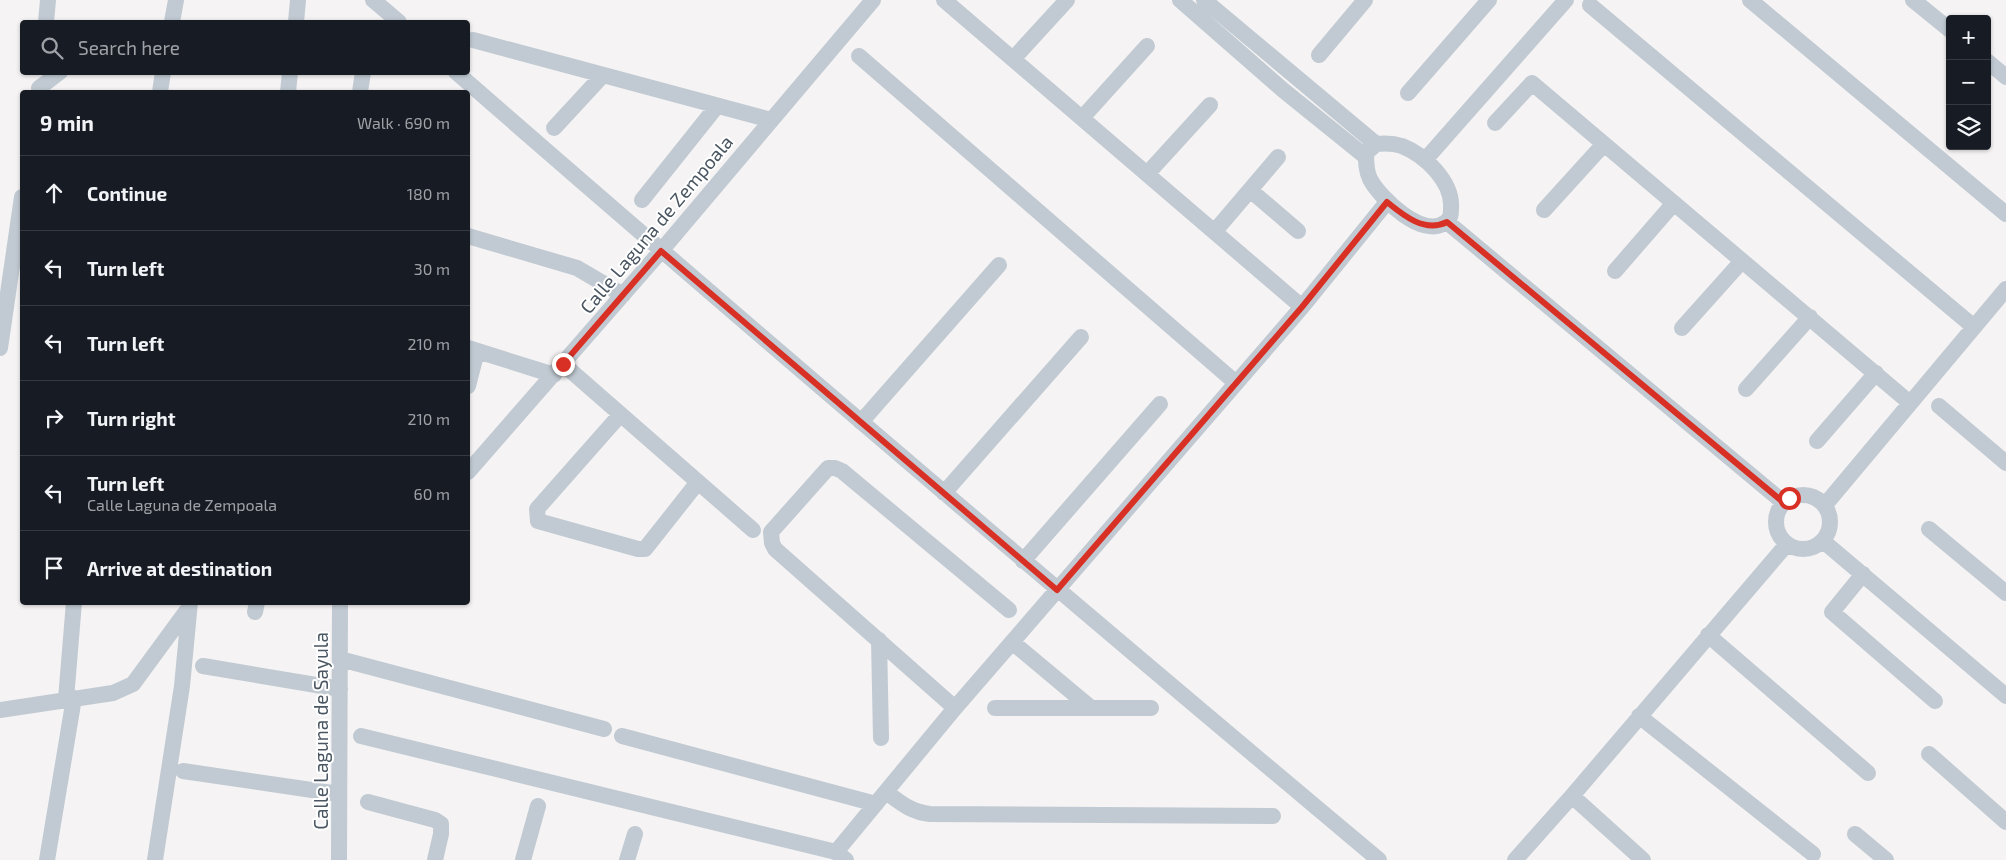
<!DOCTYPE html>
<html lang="en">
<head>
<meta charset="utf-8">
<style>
  body { margin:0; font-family:"Exo 2",sans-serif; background:#20242c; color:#f1f3f6 }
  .controls { position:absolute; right:15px; top:15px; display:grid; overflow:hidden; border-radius:5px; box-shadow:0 1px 4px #0004 }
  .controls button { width:45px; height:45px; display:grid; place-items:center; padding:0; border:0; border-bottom:1px solid #363941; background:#171b24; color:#f1f3f6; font:25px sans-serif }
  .stop { position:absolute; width:15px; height:15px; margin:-11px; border:4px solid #d93025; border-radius:50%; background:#fff }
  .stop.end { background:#d93025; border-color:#fff; box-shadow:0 1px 5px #0008 }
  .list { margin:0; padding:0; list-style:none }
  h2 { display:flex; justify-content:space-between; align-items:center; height:65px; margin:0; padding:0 20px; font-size:21px }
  h2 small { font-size:16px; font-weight:400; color:#9ea1a6 }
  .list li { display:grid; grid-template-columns:32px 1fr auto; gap:15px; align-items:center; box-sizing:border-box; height:75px; padding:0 20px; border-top:1px solid #363941 }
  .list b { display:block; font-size:19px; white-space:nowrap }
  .list p { margin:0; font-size:16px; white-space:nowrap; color:#9ea1a6 }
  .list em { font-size:16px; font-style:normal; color:#9ea1a6 }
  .icon { flex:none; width:28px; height:28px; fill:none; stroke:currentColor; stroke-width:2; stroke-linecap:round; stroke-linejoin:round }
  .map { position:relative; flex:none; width:2006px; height:860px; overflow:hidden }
  .search { position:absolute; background:#171b24; box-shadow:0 1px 4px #0004; left:20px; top:20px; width:450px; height:55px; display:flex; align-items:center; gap:12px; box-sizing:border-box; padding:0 18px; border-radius:5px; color:#9ea1a6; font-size:19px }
  .panel { position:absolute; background:#171b24; box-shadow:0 1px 4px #0004; left:20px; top:90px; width:450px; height:515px; border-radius:5px }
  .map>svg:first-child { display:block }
</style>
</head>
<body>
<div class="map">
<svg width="2006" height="860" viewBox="0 0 2006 860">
  <rect width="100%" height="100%" fill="#f5f3f3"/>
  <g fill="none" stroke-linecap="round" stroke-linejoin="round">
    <path stroke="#c1cad2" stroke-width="16" d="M373 0 399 22
      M944 0 1302 307
      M1180 0 1283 90 1366 157
      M1204 0 1376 144C1384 143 1393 143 1402 146 1425 155 1453 182 1451 208 1451 214 1451 218 1446 222 1423 240 1380 198 1370 179 1366 171 1366 162 1366 153L1376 144
      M1750 0 2006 214
      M1913 0 1950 30
      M1590 5 1974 327
      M46 22 48 0
      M172 22 176 0
      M296 22 298 0
      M473 40 771 120
      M1319 55 1365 0
      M859 56 1236 383
      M1013 59 1067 0
      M1987 61 2006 77
      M456 72C761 338 1069 600 1379 860
      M39 88 60 72
      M160 92 163 72
      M288 92 290 72
      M360 92 363 72
      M1408 93 1489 0
      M1082 118 1147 46
      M1495 123 1532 83 1910 403
      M554 128 603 75
      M1425 160 1566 0
      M1147 174 1210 105
      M1250 190 1298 231
      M642 200 717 106
      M1544 210 1604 144
      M1447 222 1783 502
      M1215 231 1278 157
      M468 236 577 268 623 295
      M1615 271 1674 203
      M1682 328 1742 261
      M0 348 22 197
      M468 348 554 375
      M563 364 753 530
      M468 386 477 351
      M1746 389 1810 317
      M1939 406 2006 463
      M620 415 537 509 538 521 638 549H645L698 482
      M861 422 999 265
      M1817 441 1876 373
      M468 472 661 251 873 0
      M944 493 1081 337
      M1776 522a27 27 0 1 1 54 0a27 27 0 1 1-54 0Z
      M1825 505 2006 289
      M1929 529 2006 593
      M1823 541 2006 696
      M1023 561 1160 404
      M1863 574 1832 612 1935 701
      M255 612 257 602
      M1708 635 1868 773
      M879 640 881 738
      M1012 642 1091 708
      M340 659 604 729
      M203 666 340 689
      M66 699 74 602
      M955 708 775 549 772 543 771 532 828 468H835L842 471 1009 610
      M995 708H1151
      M0 710 113 693 133 684 188 609
      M1639 716 1813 854
      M361 736 836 852 846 860
      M622 736 876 804
      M1929 754 2006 822
      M183 771 339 794
      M886 792C901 803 911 812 930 814L1273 816
      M1572 796 1643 860
      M368 802 435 820 441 824V834L435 860
      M1855 834 1886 860
      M836 852 955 708 1302 307 1387 202
      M47 860 74 698
      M155 860 182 686 190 602
      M339 860 340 602
      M523 860 538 806
      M627 860 635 834
      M1515 860 1572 796 1787 544"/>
  </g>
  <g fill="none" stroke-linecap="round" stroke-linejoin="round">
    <path stroke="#d93025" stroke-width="6" d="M563 364 661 251 1057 590 1302 307 1387 202C1404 216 1425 233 1447 222L1783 502 1789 498"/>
  </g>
  <g text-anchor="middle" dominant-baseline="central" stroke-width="4" stroke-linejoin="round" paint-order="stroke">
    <g font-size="19" fill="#4a5661" stroke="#fff">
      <text transform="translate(656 224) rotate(-50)">Calle Laguna de Zempoala</text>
      <text transform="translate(320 731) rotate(-90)">Calle Laguna de Sayula</text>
    </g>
  </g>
</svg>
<div class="controls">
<button>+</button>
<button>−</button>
<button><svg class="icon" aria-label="layers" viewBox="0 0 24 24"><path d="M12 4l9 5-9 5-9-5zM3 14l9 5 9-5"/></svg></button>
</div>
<div class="stop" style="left:1789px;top:498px"></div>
<div class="stop end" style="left:563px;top:364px"></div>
<div class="search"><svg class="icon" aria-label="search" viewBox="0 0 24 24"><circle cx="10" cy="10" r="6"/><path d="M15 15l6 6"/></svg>Search here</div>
<section class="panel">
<h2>9 min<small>Walk · 690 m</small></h2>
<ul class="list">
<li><svg class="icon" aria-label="ahead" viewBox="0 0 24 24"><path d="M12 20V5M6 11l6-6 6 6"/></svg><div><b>Continue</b></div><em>180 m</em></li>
<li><svg class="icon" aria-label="left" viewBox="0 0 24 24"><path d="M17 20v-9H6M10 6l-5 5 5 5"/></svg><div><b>Turn left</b></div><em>30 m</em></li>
<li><svg class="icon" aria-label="left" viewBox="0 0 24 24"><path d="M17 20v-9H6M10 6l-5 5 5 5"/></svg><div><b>Turn left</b></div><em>210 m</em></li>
<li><svg class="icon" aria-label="right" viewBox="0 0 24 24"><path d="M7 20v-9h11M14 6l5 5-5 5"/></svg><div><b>Turn right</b></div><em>210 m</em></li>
<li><svg class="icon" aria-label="left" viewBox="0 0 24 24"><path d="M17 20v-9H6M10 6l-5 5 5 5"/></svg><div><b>Turn left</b><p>Calle Laguna de Zempoala</p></div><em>60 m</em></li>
<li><svg class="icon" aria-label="arrive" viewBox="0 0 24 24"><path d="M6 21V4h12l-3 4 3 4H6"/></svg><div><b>Arrive at destination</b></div></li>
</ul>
</section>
</div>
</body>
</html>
